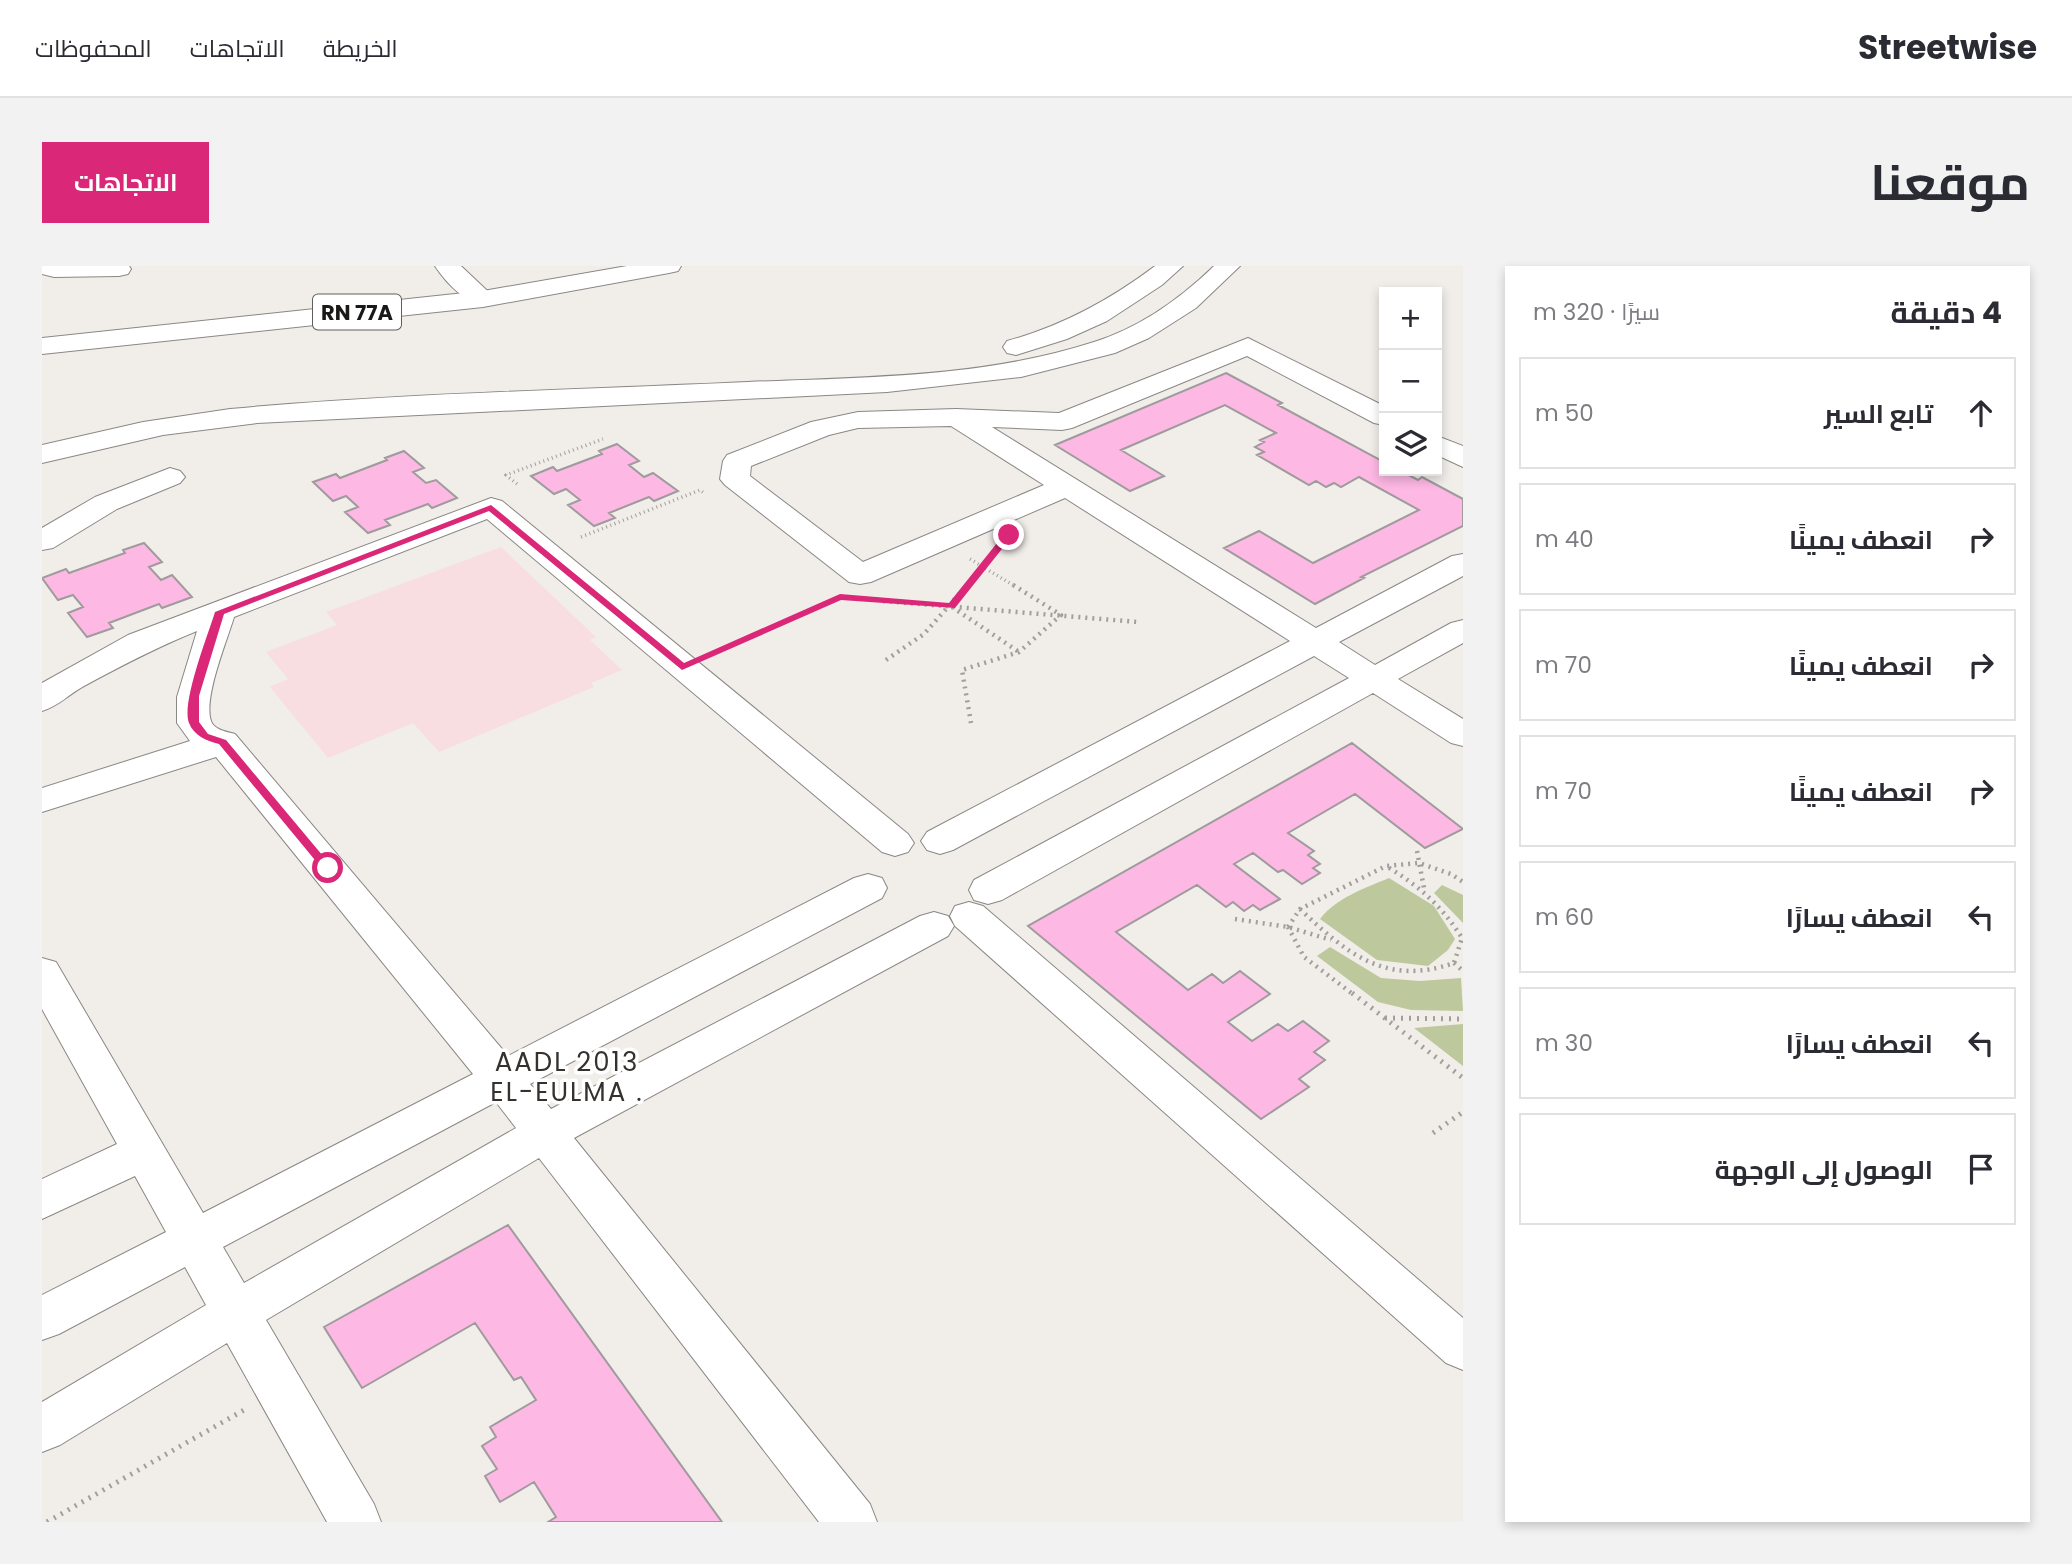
<!DOCTYPE html>
<html lang="ar">
<head>
<meta charset="utf-8">
<style>
  body { margin:0; font-family:Poppins,Cairo,sans-serif; background:#f2f2f3; color:#2b2b33; direction:rtl }
  .controls { position:absolute; right:21px; top:21px; display:grid; overflow:hidden; border-radius:0px; box-shadow:0 4px 10px #0003 }
  .controls button { width:63px; height:63px; display:grid; place-items:center; padding:0; border:0; border-bottom:2px solid #e1e1e2; background:#fff; color:#2b2b33; font:35px sans-serif }
  .stop { position:absolute; width:21px; height:21px; margin:-16px; border:5px solid #db2777; border-radius:50%; background:#fff }
  .stop.end { background:#db2777; border-color:#fff; box-shadow:0 2px 7px #0008 }
  .list { margin:0; padding:0; list-style:none }
  h2 { display:flex; justify-content:space-between; align-items:center; height:91px; margin:0; padding:0 28px; font-size:30px }
  h2 small { font-size:23px; font-weight:400; color:#7c7c81 }
  .list li { display:grid; grid-template-columns:46px 1fr auto; gap:21px; align-items:center; box-sizing:border-box; height:112px; margin:0 14px 14px; padding:0 14px; border:2px solid #e1e1e2; border-radius:0px }
  .list b { display:block; font-size:26px; white-space:nowrap }
  .list em { font-size:23px; font-style:normal; color:#7c7c81 }
  .icon { flex:none; width:38px; height:38px; fill:none; stroke:currentColor; stroke-width:2; stroke-linecap:round; stroke-linejoin:round }
  .map { position:relative; flex:none; width:1421px; height:1256px; overflow:hidden; direction:ltr; border-radius:0px }
  header { display:flex; align-items:center; gap:42px; box-sizing:border-box; height:98px; padding:0 35px; background:#fff; border-bottom:2px solid #e1e1e2 }
  header strong { font-size:33px }
  nav { display:flex; gap:38px; margin-inline-start:auto; font-size:24px }
  .intro { display:flex; align-items:center; justify-content:space-between; box-sizing:border-box; height:168px; padding:0 42px }
  h1 { margin:0; font-size:49px }
  .button { padding:18px 32px; border-radius:0px; background:#db2777; color:#fff; font-size:24px; font-weight:700 }
  main { display:flex; gap:42px; padding:0 42px }
  aside { flex:1; background:#fff; border-radius:0px; box-shadow:0 4px 10px #0003 }
  .map>svg:first-child { display:block }
</style>
</head>
<body>
<header>
<strong>Streetwise</strong>
<nav><a>الخريطة</a><a>الاتجاهات</a><a>المحفوظات</a></nav>
</header>
<div class="intro"><h1>موقعنا</h1><a class="button">الاتجاهات</a></div>
<main>
<aside>
<h2>4 دقيقة<small>سيرًا · 320 m</small></h2>
<ul class="list">
<li><svg class="icon" aria-label="ahead" viewBox="0 0 24 24"><path d="M12 20V5M6 11l6-6 6 6"/></svg><div><b>تابع السير</b></div><em>50 m</em></li>
<li><svg class="icon" aria-label="right" viewBox="0 0 24 24"><path d="M7 20v-9h11M14 6l5 5-5 5"/></svg><div><b>انعطف يمينًا</b></div><em>40 m</em></li>
<li><svg class="icon" aria-label="right" viewBox="0 0 24 24"><path d="M7 20v-9h11M14 6l5 5-5 5"/></svg><div><b>انعطف يمينًا</b></div><em>70 m</em></li>
<li><svg class="icon" aria-label="right" viewBox="0 0 24 24"><path d="M7 20v-9h11M14 6l5 5-5 5"/></svg><div><b>انعطف يمينًا</b></div><em>70 m</em></li>
<li><svg class="icon" aria-label="left" viewBox="0 0 24 24"><path d="M17 20v-9H6M10 6l-5 5 5 5"/></svg><div><b>انعطف يسارًا</b></div><em>60 m</em></li>
<li><svg class="icon" aria-label="left" viewBox="0 0 24 24"><path d="M17 20v-9H6M10 6l-5 5 5 5"/></svg><div><b>انعطف يسارًا</b></div><em>30 m</em></li>
<li><svg class="icon" aria-label="arrive" viewBox="0 0 24 24"><path d="M6 21V4h12l-3 4 3 4H6"/></svg><div><b>الوصول إلى الوجهة</b></div></li>
</ul>
</aside>
<div class="map">
<svg width="1421" height="1256" viewBox="0 0 1421 1256">
  <rect width="100%" height="100%" fill="#f1eeea"/>
  <path fill="#f8dde1" d="M459 281 554 371 548 374 580 404 549 417 552 421 397 486 371 457 286 492 228 421 246 413 224 386 295 359 284 346Z"/>
  <path fill="#bec89d" d="M1347 612 1392 640 1413 673 1406 684 1386 700 1335 694 1278 653C1294 632 1323 622 1347 612Z
    M1400 619 1421 629V657L1392 627Z
    M1288 681 1339 712 1378 715 1419 712 1421 745 1369 744 1336 736 1275 690Z
    M1421 758V800L1372 762Z"/>
  <path fill="#fdb8e3" stroke="#9f9b9d" stroke-width="2" d="M1184 107 1240 137 1236 139 1342 196V205H1359L1376 214 1380 211 1421 233V260L1319 311 1322 312 1273 338 1182 282 1217 265 1271 297 1377 244 1317 211 1299 221 1292 217 1284 221 1274 215 1267 219 1215 189 1222 186 1213 181 1222 176 1218 174 1234 167 1183 139 1079 184 1122 210 1088 225 1013 179Z
    M575 178 597 195 587 199 602 211 611 207 636 225 612 235 607 231 567 247 573 252 552 260 526 239 538 234 524 223 512 228 489 210 511 201 515 205 560 188 557 185Z
    M362 185 382 202 371 206 384 217 394 214 415 232 390 242 386 238 343 254 348 259 326 267 303 246 316 241 304 230 291 235 271 216 294 208 298 212 345 194 343 192Z
    M102 277 120 296 107 301 119 314 130 309 150 331 120 342 117 338 67 357 71 362 45 371 26 347 41 341 31 329 16 334 0 312 24 303 27 307 83 287 81 284Z
    M1310 477 1421 563 1383 582 1313 528 1246 567 1272 585 1266 589 1278 598 1271 602 1278 607 1260 618 1241 604 1236 606 1211 587 1192 598 1238 633 1218 644 1211 639 1202 645 1191 636 1184 641 1155 619 1074 666 1146 724 1170 708 1181 717 1198 705 1228 728 1186 756 1210 775 1236 758 1246 765 1261 755 1287 775 1272 786 1283 794 1257 813 1267 821 1219 853 986 660Z
    M466 959 680 1256H506L514 1251 492 1216 458 1236 443 1210 455 1203 440 1180 454 1171 448 1161 494 1134 479 1111 472 1114 433 1057 320 1122 282 1061Z"/>
  <g fill="none" stroke-linecap="round" stroke-linejoin="round">
    <g stroke="#8a8784" stroke-width="2">
      <path id="minor" d="M0 0H87L89 3 86 8 77 10 12 11 0 8Z
        M393 0H419L454 33 450 38C429 44 404 17 393 0Z
        M1206 72 1342 140V159L1332 157 1205 90 1030 162 1020 164 950 161 1274 362 1410 290 1421 288V310L1297 376 1333 399 1409 357 1421 354V377L1356 413 1421 453V480L1409 477 1331 427 960 634 946 638 932 634 927 624 932 614 1307 412 1272 390 911 584 898 588 885 584 879 575 885 566 1248 375 1023 232 829 316 818 318 807 316 683 219 678 213 681 195 685 189 769 156 816 146 914 143 1017 147ZM909 160 1002 219 821 296 708 210 709 200 787 169 816 162Z
        M1395 170 1421 180V201L1395 189Z
        M128 202 138 205 143 211 138 217 75 243 11 282 0 284V262L53 231Z
        M449 232 460 235 866 568 872 577 866 586 853 590 840 586 445 253 192 351C185 375 161 432 169 455 172 464 186 466 193 468L466 790 812 612 826 608 840 612 845 622 840 632 488 818 509 843 878 650 892 646 906 650 912 660 906 670 532 872 828 1238 835 1256H777L497 892 224 1054 332 1238 339 1256H285L185 1077 18 1179 0 1186V1136L164 1039 143 1001 17 1068 0 1074V1029L124 966 93 910 0 953V913L75 878 0 743V692L14 696 161 947 431 808 174 491 0 546V522L148 475 135 457V431L155 365C115 381 79 400 42 420 27 428 17 440 0 445V417L86 369ZM454 836 474 862 202 1017 181 981Z
        M927 636 941 640 1421 1052V1104L1404 1097 913 660 908 650 913 640Z"/>
    </g>
    <g stroke="#8a8784" stroke-width="2">
      <path id="major" d="M585 0H639L636 5 627 7 441 41 0 88V72L441 25Z"/>
    </g>
    <g stroke="#8a8784" stroke-width="2">
      <path id="highway" d="M1113 0H1141L1120 19 1065 55 1025 73 974 89 965 87 961 81 965 75C1020 60 1068 34 1113 0Z
        M1172 0H1198L1154 42 1107 72 1073 87 979 111 845 126 215 157 121 169 0 197V179L101 156 188 143C360 127 534 124 706 116 822 111 941 112 1052 76 1097 62 1138 33 1172 0Z"/>
    </g>
    <path stroke="#a19e9b" stroke-width="3.5" stroke-dasharray="1 3.5" stroke-linecap="butt" d="M475 218 464 209 561 173
      M539 271 658 224 662 227
      M928 293 971 319
      M926 319 954 285"/>
    <path stroke="#a19e9b" stroke-width="4.5" stroke-dasharray="2 5" stroke-linecap="butt" d="M841 335 1096 356
      M910 341 977 386
      M676 385 796 332
      M844 394 882 368 927 317
      M929 457 920 404 977 386 1019 349 968 317
      M1375 585 1382 622
      M1258 643C1304 687 1344 721 1412 697L1420 672C1400 640 1376 619 1344 600
      M1193 653 1246 661 1289 674
      M1246 661 1262 691 1312 729
      M1246 661 1258 643 1344 600 1377 597 1409 608 1421 616
      M1412 697 1421 705"/>
    <path stroke="#a19e9b" stroke-width="5" stroke-dasharray="2 6" stroke-linecap="butt" d="M1310 727 1421 812
      M1343 752 1421 753
      M1391 867 1421 846
      M5 1256 202 1144"/>
    <use href="#minor" fill="#fff" fill-rule="evenodd"/>
    <use href="#major" fill="#fff" fill-rule="evenodd"/>
    <use href="#highway" fill="#fff" fill-rule="evenodd"/>
  </g>
  <path fill="#db2777" d="M449 239 642 397 798 328 907 337 963 267 971 269 913 342 799 334 640 404 447 245 182 348 157 430V456L166 468 184 474 291 602 290 605H282L177 478C165 475 152 470 147 457 139 437 166 369 173 346Z"/>
  <g text-anchor="middle" dominant-baseline="central" stroke-width="7" stroke-linejoin="round" paint-order="stroke">
    <rect fill="#fff" stroke="#5f5e5d" stroke-width="2" x="271" y="28.5" width="88" height="35" rx="5"/>
    <g font-size="21" font-weight="bold" fill="#1a1918">
      <text x="315" y="46">RN 77A</text>
    </g>
    <g font-size="26" letter-spacing="2" fill="#34312f" stroke="#fff">
      <text x="525" y="796">AADL 2013<tspan x="525" dy="30">EL-EULMA .</tspan></text>
    </g>
  </g>
</svg>
<div class="controls">
<button>+</button>
<button>−</button>
<button><svg class="icon" aria-label="layers" viewBox="0 0 24 24"><path d="M12 4l9 5-9 5-9-5zM3 14l9 5 9-5"/></svg></button>
</div>
<div class="stop" style="left:286px;top:602px"></div>
<div class="stop end" style="left:967px;top:269px"></div>
</div>
</main>
</body>
</html>
